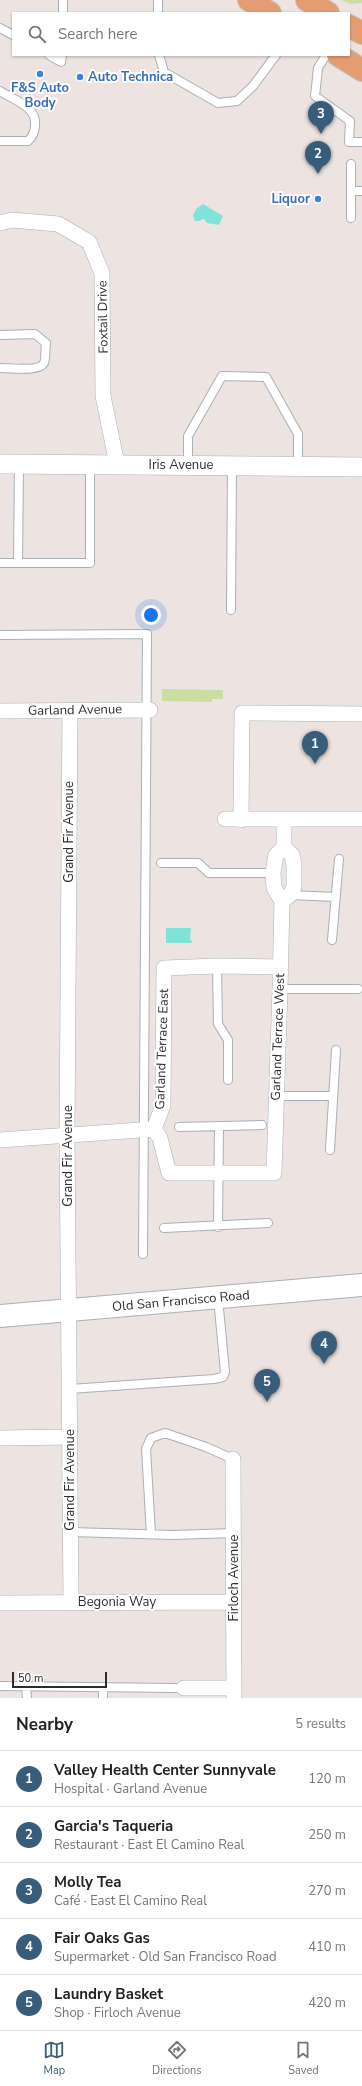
<!DOCTYPE html>
<html lang="en">
<head>
<meta charset="utf-8">
<style>
  body { margin:0; font-family:"Nunito Sans",sans-serif; background:#f2f2f2; color:#222 }
  .scale { position:absolute; left:12px; bottom:10px; width:95px; box-sizing:border-box; padding-left:4px; border:2px solid #2d2d2d; border-top:0; font-size:11px; line-height:14px; white-space:nowrap; color:#2d2d2d; -webkit-text-stroke:3px #fff; paint-order:stroke }
  .you { position:absolute; left:151px; top:615px; width:14px; height:14px; margin:-10px; border:3px solid #fff; border-radius:50%; background:#1a73e8; box-shadow:0 0 0 6px #1a73e833 }
  .badge { display:grid; place-items:center; width:26px; height:26px; border-radius:50%; background:#385d7b; color:#fff; font-size:13px; font-weight:700 }
  .pin { position:absolute; translate:-50% -33px; filter:drop-shadow(0 1px 2px #0008) }
  .pin::after { content:''; position:absolute; top:21px; width:14px; height:12px; background:inherit; clip-path:polygon(0 0,100% 0,50% 100%) }
  .list { margin:0; padding:0; list-style:none }
  h2 { display:flex; justify-content:space-between; align-items:center; height:52px; margin:0; padding:0 16px; font-size:17px }
  h2 small { font-size:13px; font-weight:400; color:#767676 }
  .list li { display:grid; grid-template-columns:26px 1fr auto; gap:12px; align-items:center; box-sizing:border-box; height:56px; padding:0 16px; border-top:1px solid #e0e0e0 }
  .list b { display:block; font-size:15px; white-space:nowrap }
  .list p { margin:0; font-size:13px; white-space:nowrap; color:#767676 }
  .list em { font-size:13px; font-style:normal; color:#767676 }
  .icon { flex:none; width:22px; height:22px; fill:none; stroke:currentColor; stroke-width:2; stroke-linecap:round; stroke-linejoin:round }
  .map { position:relative; flex:none; width:362px; height:1698px; overflow:hidden }
  .search { position:absolute; background:#fff; box-shadow:0 1px 3px #0004; left:12px; right:12px; top:12px; height:44px; display:flex; align-items:center; gap:10px; box-sizing:border-box; padding:0 14px; border-radius:0px; color:#767676; font-size:15px }
  .sheet { height:332px; background:#fff }
  nav { display:flex; justify-content:space-around; align-items:center; box-sizing:border-box; height:56px; border-top:1px solid #e0e0e0; background:#fff; font-size:11px; color:#767676 }
  nav a { display:grid; justify-items:center; gap:2px }
  nav .on { color:#385d7b }
  .map>svg:first-child { display:block }
</style>
</head>
<body>
<div class="map">
<svg width="362" height="1698" viewBox="0 0 362 1698">
  <rect width="100%" height="100%" fill="#ede3e1"/>
  <path fill="#ccdda4" d="M341 0H362V3L351 4Z
    M162 689 223 690V699H212V702L162 701Z"/>
  <path fill="#80e3d8" d="M203 204 223 216 219 225 207 223 204 219 199 221H195L193 215 196 209Z
    M166 928H191L190 939 193 943H166Z"/>
  <g fill="none" stroke-linecap="round" stroke-linejoin="round">
    <g stroke="#aab0b4" stroke-width="10">
      <path id="service" d="M158 0V13
        M63 13V0
        M0 28 13 35
        M49 55 61 62 62 55
        M159 55 164 72 218 103 237 101 253 86 276 55
        M326 55 318 68 315 96 350 121 349 142H362
        M0 91C9 97 23 102 30 110 38 119 36 134 28 141H0
        M351 164V218
        M351 191H362
        M0 335 35 334 46 343C45 349 46 358 44 363 40 372 9 368 0 368
        M188 465V436L222 376 266 377 298 434V465
        M0 563H90V465
        M18 563 19 464
        M231 610 232 465
        M0 635 147 634 143 1254
        M161 863H198L209 873H273
        M290 895 336 897
        M332 940 339 859
        M217 966 218 1024 228 1040V1080
        M280 989H358
        M276 1096H333
        M179 1127 262 1125
        M330 1150 336 1050
        M218 1227 219 1126
        M164 1228 268 1223
        M70 1389 214 1379 223 1377 225 1372 218 1298
        M71 1532 173 1535 234 1533
        M151 1534 146 1449 151 1438 165 1433 206 1447 233 1459
        M0 1686 175 1688
        M26 1686 27 1698
        M103 1687V1698"/>
    </g>
    <g stroke="#aab0b4" stroke-width="16">
      <path id="minor" d="M0 223 12 220 58 224 89 242 102 273 103 396 117 464
        M70 710 67 1135 71 1602
        M0 711 150 710
        M225 819H362
        M241 820 242 713 362 714
        M282 901 290 895 294 887V864L292 855 284 848
        M280 967 217 966 164 968 163 1105 154 1129 160 1138 169 1173H274L280 989 282 901 274 888 273 873 276 855 284 848V819
        M0 1140 154 1129
        M0 1438 70 1437
        M233 1459 234 1698
        M0 1603 234 1602
        M184 1688H234"/>
    </g>
    <g stroke="#aab0b4" stroke-width="20">
      <path id="tertiary" d="M0 464 362 467"/>
    </g>
    <g stroke="#aab0b4" stroke-width="24">
      <path id="secondary" d="M0 1316 362 1285"/>
    </g>
    <g stroke="#c4c4c4" stroke-width="24">
      <path id="primary" d="M249 0 270 13
        M307 0 328 13
        M349 26 362 33
        M338 55 362 70"/>
    </g>
    <use href="#service" stroke="#fff" stroke-width="8"/>
    <use href="#minor" stroke="#fff" stroke-width="15"/>
    <use href="#tertiary" stroke="#fff" stroke-width="19"/>
    <use href="#secondary" stroke="#fff" stroke-width="22"/>
    <use href="#primary" stroke="#e39d70" stroke-width="22"/>
  </g>
  <g fill="#3f7fe0" stroke="#fff" stroke-width="1.5">
    <circle cx="40" cy="74" r="4"/>
    <circle cx="80" cy="77" r="4"/>
    <circle cx="318" cy="199" r="4"/>
  </g>
  <g text-anchor="middle" dominant-baseline="central" stroke-width="4" stroke-linejoin="round" paint-order="stroke">
    <g font-size="13" font-weight="bold" fill="#366cbe" stroke="#fff" text-anchor="start">
      <text x="88" y="77">Auto Technica</text>
      <text x="40" y="88" text-anchor="middle">F&amp;S Auto<tspan x="40" dy="15">Body</tspan></text>
      <text x="310" y="199" text-anchor="end">Liquor</text>
    </g>
    <g font-size="13" fill="#2d2d2d" stroke="#fff">
      <text transform="translate(103 317) rotate(-91)">Foxtail Drive</text>
      <text x="181" y="465">Iris Avenue</text>
      <text transform="translate(75 710) rotate(-1)">Garland Avenue</text>
      <text transform="translate(69 832) rotate(-90)">Grand Fir Avenue</text>
      <text transform="translate(278 1037) rotate(-88)">Garland Terrace West</text>
      <text transform="translate(162 1049) rotate(-88)">Garland Terrace East</text>
      <text transform="translate(68 1156) rotate(-90)">Grand Fir Avenue</text>
      <text transform="translate(181 1301) rotate(-5)">Old San Francisco Road</text>
      <text transform="translate(70 1480) rotate(-90)">Grand Fir Avenue</text>
      <text transform="translate(234 1578) rotate(-90)">Firloch Avenue</text>
      <text x="117" y="1602">Begonia Way</text>
    </g>
  </g>
</svg>
<div class="scale">50 m</div>
<div class="you"></div>
<div class="pin badge" style="left:315px;top:764px">1</div>
<div class="pin badge" style="left:318px;top:174px">2</div>
<div class="pin badge" style="left:321px;top:134px">3</div>
<div class="pin badge" style="left:324px;top:1364px">4</div>
<div class="pin badge" style="left:267px;top:1402px">5</div>
<div class="search"><svg class="icon" aria-label="search" viewBox="0 0 24 24"><circle cx="10" cy="10" r="6"/><path d="M15 15l6 6"/></svg>Search here</div>
</div>
<section class="sheet">
<h2>Nearby<small>5 results</small></h2>
<ul class="list">
<li><span class="badge">1</span><div><b>Valley Health Center Sunnyvale</b><p>Hospital · Garland Avenue</p></div><em>120 m</em></li>
<li><span class="badge">2</span><div><b>Garcia's Taqueria</b><p>Restaurant · East El Camino Real</p></div><em>250 m</em></li>
<li><span class="badge">3</span><div><b>Molly Tea</b><p>Café · East El Camino Real</p></div><em>270 m</em></li>
<li><span class="badge">4</span><div><b>Fair Oaks Gas</b><p>Supermarket · Old San Francisco Road</p></div><em>410 m</em></li>
<li><span class="badge">5</span><div><b>Laundry Basket</b><p>Shop · Firloch Avenue</p></div><em>420 m</em></li>
</ul>
</section>
<nav>
<a class="on"><svg class="icon" aria-label="map" viewBox="0 0 24 24"><path d="M3 6l6-2 6 2 6-2v14l-6 2-6-2-6 2zM9 4v14M15 6v14"/></svg>Map</a>
<a><svg class="icon" aria-label="directions" viewBox="0 0 24 24"><path d="M12 3l9 9-9 9-9-9zM9 14v-3h6M13 9l2 2-2 2"/></svg>Directions</a>
<a><svg class="icon" aria-label="saved" viewBox="0 0 24 24"><path d="M7 4h10v16l-5-4-5 4z"/></svg>Saved</a>
</nav>
</body>
</html>
